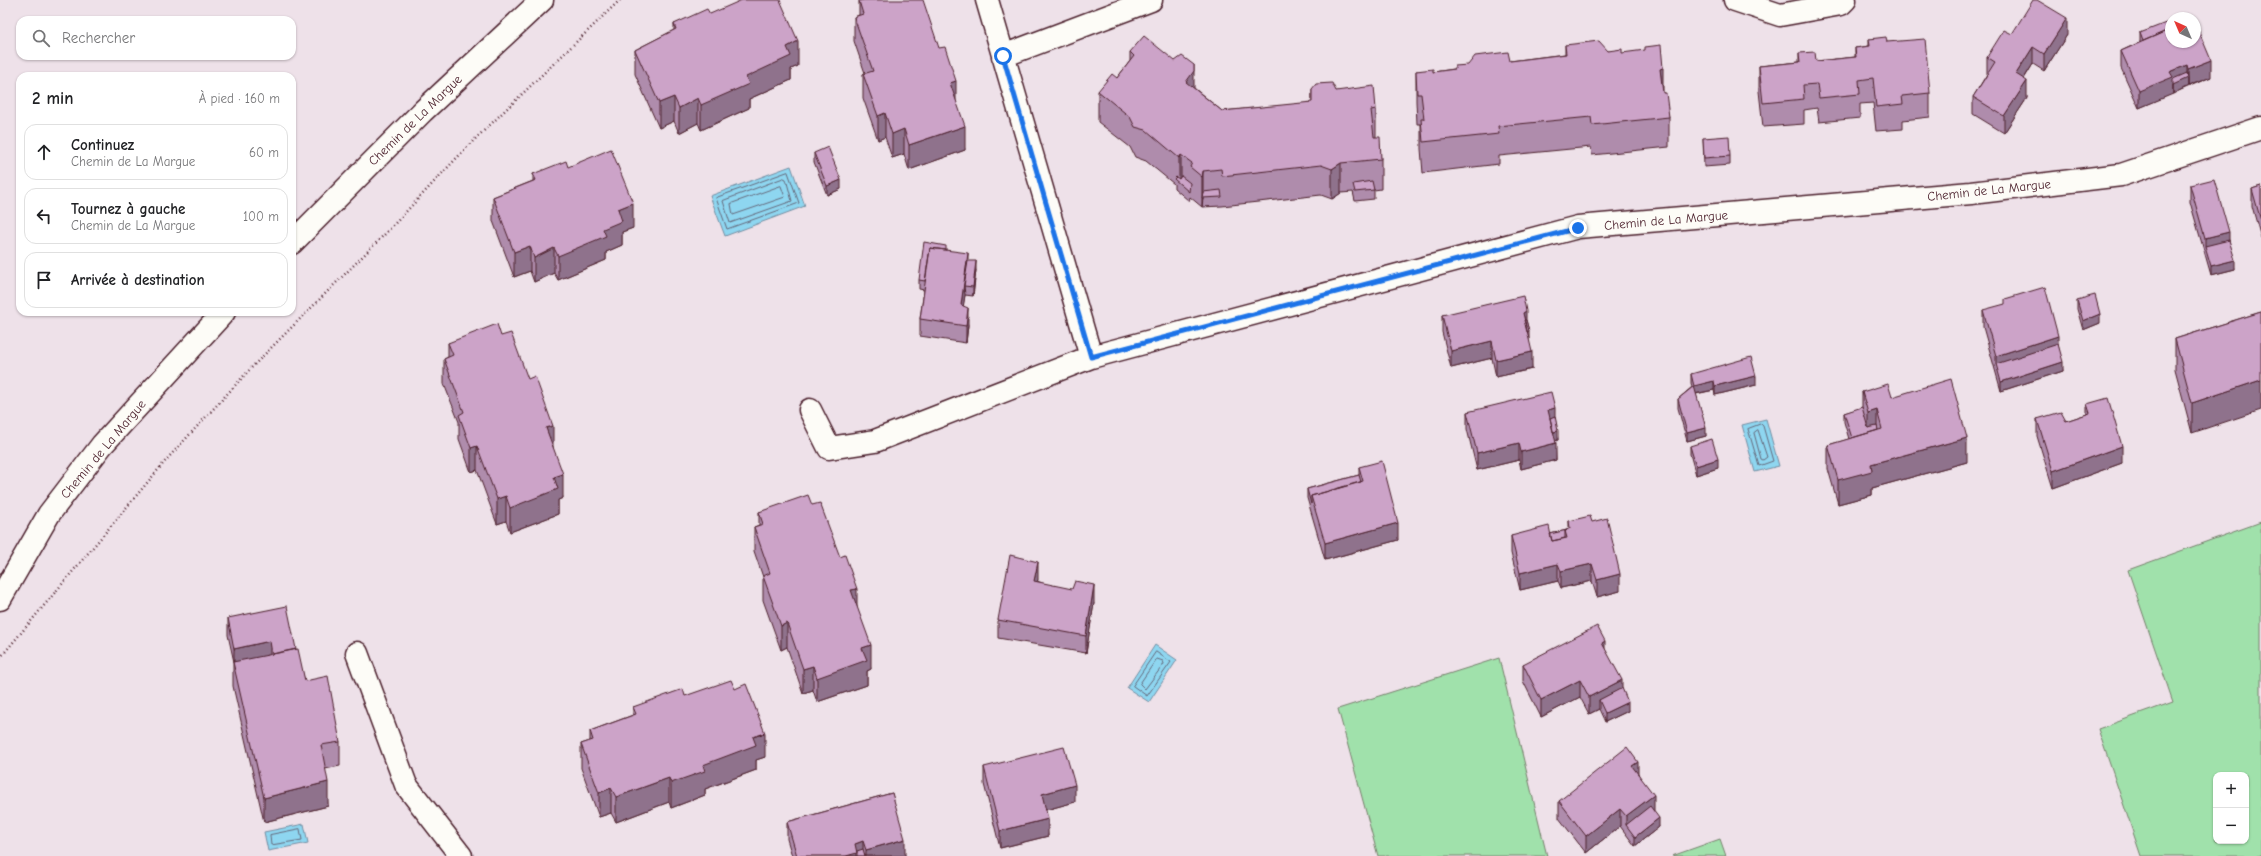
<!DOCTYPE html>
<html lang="fr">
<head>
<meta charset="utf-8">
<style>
  body { margin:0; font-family:"Comic Neue",sans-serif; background:#f2f2f2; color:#202124 }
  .controls { position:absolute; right:12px; bottom:12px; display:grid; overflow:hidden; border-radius:8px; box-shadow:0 1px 3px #0004 }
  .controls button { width:36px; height:36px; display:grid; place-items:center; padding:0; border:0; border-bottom:1px solid #e0e0e0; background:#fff; color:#202124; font:20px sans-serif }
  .compass { position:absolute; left:2165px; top:12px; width:36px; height:36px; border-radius:50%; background:#fff; box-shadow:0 1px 3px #0004; rotate:316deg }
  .stop { position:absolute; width:12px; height:12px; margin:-9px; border:3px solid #1a73e8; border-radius:50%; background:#fff }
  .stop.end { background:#1a73e8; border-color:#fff; box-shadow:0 1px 4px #0008 }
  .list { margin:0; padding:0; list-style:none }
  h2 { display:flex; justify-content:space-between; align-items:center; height:52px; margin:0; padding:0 16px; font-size:17px }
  h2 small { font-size:13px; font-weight:400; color:#757577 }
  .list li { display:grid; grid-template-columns:26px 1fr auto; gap:12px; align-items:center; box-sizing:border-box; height:56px; margin:0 8px 8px; padding:0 8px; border:1px solid #e0e0e0; border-radius:12px }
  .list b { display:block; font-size:15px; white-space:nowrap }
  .list p { margin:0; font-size:13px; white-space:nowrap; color:#757577 }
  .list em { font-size:13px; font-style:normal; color:#757577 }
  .icon { flex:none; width:22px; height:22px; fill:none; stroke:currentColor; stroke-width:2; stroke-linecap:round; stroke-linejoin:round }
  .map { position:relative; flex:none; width:2261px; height:856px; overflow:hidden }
  .search { position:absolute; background:#fff; box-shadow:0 1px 3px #0004; left:16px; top:16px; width:280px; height:44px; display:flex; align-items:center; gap:10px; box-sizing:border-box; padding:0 14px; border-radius:12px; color:#757577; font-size:15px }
  .panel { position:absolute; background:#fff; box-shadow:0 1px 3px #0004; left:16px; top:72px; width:280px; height:244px; border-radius:12px }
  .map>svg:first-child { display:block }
</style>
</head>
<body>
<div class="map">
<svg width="2261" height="856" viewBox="0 0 2261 856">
  <rect width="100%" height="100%" fill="#eee1e9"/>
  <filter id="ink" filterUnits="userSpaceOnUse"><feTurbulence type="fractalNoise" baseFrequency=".025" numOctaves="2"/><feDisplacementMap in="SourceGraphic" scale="8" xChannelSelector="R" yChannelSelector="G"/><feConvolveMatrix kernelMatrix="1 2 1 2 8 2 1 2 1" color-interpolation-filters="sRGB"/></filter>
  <g filter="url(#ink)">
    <path fill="#a0e1ab" stroke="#75806b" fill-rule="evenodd" d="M2261 522V856H2141L2098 729 2173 702 2128 570ZM2216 775H2246V841H2216Z
      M1499 658 1547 856H1378L1338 709Z
      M1720 839 1726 856H1672Z"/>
    <path fill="#8ed6f0" stroke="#738da1" d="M791 166 805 206 725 236 710 196Z
      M1766 419 1779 466 1755 472 1742 425Z
      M1155 645 1177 660 1149 702 1127 688Z
      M304 824 308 843 268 851 264 832Z"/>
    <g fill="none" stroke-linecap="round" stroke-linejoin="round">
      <path stroke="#65687a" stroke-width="1" d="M788 172 799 203 727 229 716 198Z
        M784 178 786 179 792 201 730 223 723 201Z
        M781 186 785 197 733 215 731 204Z
        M1761 424 1763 426 1773 461 1759 466 1748 429Z
        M1758 430 1767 457 1763 460 1761 459 1754 433Z
        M1156 652 1171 662 1147 696 1133 686Z
        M1157 659 1163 661 1164 664 1145 689 1140 684Z
        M300 829 302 840 271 845 270 835Z"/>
      <g stroke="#4a1f2b" stroke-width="25">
        <path id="minor" d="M987 0 1091 357 1578 227 1971 193 2121 175 2261 128
          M1735 0 1780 15 1841 4 1845 0
          M1003 56 1151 0
          M292 243 423 111 542 0
          M810 410 829 448 875 441 1091 357
          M0 599 49 514 102 445 224 312
          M357 653 406 785 461 856"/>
      </g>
      <path stroke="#4a1f2b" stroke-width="2.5" stroke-dasharray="1 3" stroke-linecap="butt" d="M0 658 168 458 254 365 385 234 469 145 620 0"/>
      <use href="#minor" stroke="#fdfcf7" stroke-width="22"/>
    </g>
    <path fill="#af8cac" stroke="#4a1f2b" d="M859 1 956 101 965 150 909 170 904 154 892 158 885 137 878 140 863 98V74L865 73 854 41V17L859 15Z
      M710 14 798 66 791 69V80L749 99V108L701 130 698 123 679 133 674 121 659 128 635 74V50L674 30V24Z
      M2140 33 2211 77 2139 108 2121 68V51L2140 42Z
      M2012 34 2067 35 2044 71 2033 64 2024 79 2027 98 2004 133 1973 114V97L1987 74V57Z
      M1869 39 1887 42 1930 93V117L1903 120V129L1876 131 1873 103 1860 104V118L1819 122 1817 108 1804 110V124L1763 127 1759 91V66L1799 62V53L1816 61 1855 57V48L1869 46Z
      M1565 45 1622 53 1663 93 1669 117V147L1592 155 1591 147 1499 156V164L1423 173 1421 149V124H1417L1416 101V71L1433 72 1510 61 1565 54Z
      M1130 52 1194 88 1222 111 1312 103V89L1336 91 1376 109V137L1381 159V189L1374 190V199L1355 201 1353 192 1341 193 1332 199 1321 195 1222 206 1202 207 1190 197 1189 201 1174 188V184L1146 161 1135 157 1130 147 1098 122V91L1117 78 1130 61Z
      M1703 138 1730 156V165L1704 167Z
      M814 153 841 189 827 195 814 162Z
      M568 167 633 228 622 232V245L606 252V260L558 280 554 273 534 282 530 271 514 277 493 221V197L533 181V174Z
      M2190 185 2229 240 2235 269 2211 275 2190 202Z
      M2261 186V238L2252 206V189Z
      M946 250 968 261 976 270 973 296 965 295 963 306 968 325 966 343 920 336V319L924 290 919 289V280Z
      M2077 300 2100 323 2083 330 2077 309Z
      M1983 310 2058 344 2063 371 2001 391 1983 327Z
      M2261 312 2192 433 2175 369V339Z
      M1442 315 1526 320 1529 331V340L1532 369 1496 377 1492 358 1451 368 1442 332Z
      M501 336 553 447 563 498 558 500V514L510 532 506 521 497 524 477 470 471 472 459 439V422L444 384V359L448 357V343Z
      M1691 374 1756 385 1715 395 1714 390 1696 394 1706 436 1687 441 1678 408V399L1692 387 1691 383Z
      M1862 392 1892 397 1967 462 1872 488V495L1838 504 1828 469V445L1849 439 1844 422V413L1862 408Z
      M2087 404 2122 463 2053 488 2037 436V419L2066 421 2087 414Z
      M1467 412 1555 416 1558 440H1555L1556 460 1521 469 1519 460 1477 470 1467 429Z
      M1690 446 1718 468 1696 475 1690 454Z
      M1359 467 1398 540 1325 560 1307 498V489L1359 475Z
      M812 505 857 607 871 669 867 671V685L817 702 813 690 803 693 787 647 781 650 763 600V577L754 551V527L759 525V512Z
      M1569 521 1620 591 1597 597 1592 581 1561 588 1558 581 1520 590 1511 553V536L1550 534 1567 530 1569 529Z
      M1038 579 1037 581 1094 603 1086 653 998 638V620Z
      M228 618 296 649 305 681 340 742V766L325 769 328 806 264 822 233 686V662H234L228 635Z
      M1605 649 1622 689 1628 711 1605 722 1599 709 1589 714 1580 697 1541 717 1523 681V664Z
      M685 696 765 757 756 760V770L705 789V795L671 808 669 802 616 822 611 813 599 817 581 768V744L590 741V731L633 715V707Z
      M984 767 1075 802 1045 810 1048 836 1000 848 984 784Z
      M1638 773 1654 811 1659 827 1635 846 1620 826 1586 853 1559 818V801Z
      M892 793 905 856H792L787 839V822Z"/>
    <path fill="#8f728c" stroke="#4a1f2b" d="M2067 18V35L2044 71V54Z
      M798 41V66L791 69V80L749 99V108L701 130V105L746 77 787 47Z
      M2033 47V64L2016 91V74Z
      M2211 60V77L2188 86V69Z
      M1194 65V101L1186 82Z
      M2187 65V78H2188V86L2173 94V85V94L2139 108V91L2170 72Z
      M1663 68V98L1660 69Z
      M956 81V105L950 83Z
      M2027 81V98L2004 133V116Z
      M674 97V121L659 128V103Z
      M698 98V123L679 133V108Z
      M885 113V137L878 140V116Z
      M965 126V150L909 170V145Z
      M904 129V154L892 158V134Z
      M1181 155V185L1179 183V158Z
      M1341 163V193L1332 199V169Z
      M1203 171V198L1202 207V177Z
      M841 180V189L827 195V186Z
      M633 203V228L622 232V245L606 252V260L558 280V256L618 209Z
      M2229 232V249L2205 246V238Z
      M530 246V271L514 277V252Z
      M554 248V273L534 282V258Z
      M968 253V270L964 286 965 295 961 322V305Z
      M2235 260V269L2211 275V266Z
      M976 261V270L973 296V287Z
      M968 308V325L966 343V326Z
      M1526 311V328L1523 313Z
      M2100 314V323L2083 330V321Z
      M2058 336V353L1996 364V356Z
      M1492 341V358L1451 368V351Z
      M1532 352V369L1496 377V360Z
      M2063 362V371L2001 391V382Z
      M1756 376V385L1715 395V386Z
      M2261 380V410L2192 433V403Z
      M1714 381V390L1694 394V386Z
      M1555 408V425L1550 426 1548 410Z
      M1877 410V434L1868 437V413Z
      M553 426V450L546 428Z
      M1706 428V436L1687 441V433Z
      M1558 431V440L1551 442V433Z
      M1967 438V462L1872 488V495L1838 504V480L1871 464Z
      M1519 443V460L1477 470V453Z
      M1556 443V460L1521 469V452Z
      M477 446V470L471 472V448Z
      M2122 446V463L2053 488V471Z
      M1718 459V468L1696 475V466Z
      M563 474V498L558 500V514L510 532V508L554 477Z
      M506 496V521L497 524V499Z
      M1398 523V540L1325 560V543Z
      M1038 562V579L1034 598V581Z
      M1558 564V581L1520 590V573Z
      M1592 564V581L1561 588V571Z
      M1620 574V591L1597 597V580Z
      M1094 585V603L1086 653V636Z
      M857 589V613L851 590Z
      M787 623V647L781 650V626Z
      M270 641V658L234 666V649Z
      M1605 641V658L1602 643Z
      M871 645V669L867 671V685L817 702V678L862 648Z
      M813 666V690L803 693V669Z
      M1580 680V697L1541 717V700Z
      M1622 680V697L1599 700V709L1589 714V697Z
      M1628 702V711L1605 722V713Z
      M765 733V757L756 760V770L705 789V795L671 808V783L753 737Z
      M1638 762V779L1632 766Z
      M669 778V802L616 822V797Z
      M328 782V806L264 822V798Z
      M1075 785V802L1042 811V794Z
      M611 788V813L599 817V793Z
      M1654 795V812L1626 825V816Z
      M1620 809V826L1586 853V836Z
      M1659 818V827L1635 846V837Z
      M1048 819V836L1000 848V831Z
      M905 839V856H866V850Z
      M863 841V856H846L855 844Z"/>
    <path fill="#cca3c8" stroke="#4a1f2b" d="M742 0H780L798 41 787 47 791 56 746 77 749 84 701 105 698 98 679 108 674 97 659 103 635 50 676 29 674 24 707 9 710 14Z
      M864 0H923L939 48 945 47 956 81 950 83 965 126 909 145 904 129 892 134 885 113 878 116 863 74 873 71 854 17 863 14 859 1Z
      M2033 0H2037L2067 18 2044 54 2033 47 2016 74 2027 81 2004 116 1973 97 1995 62 1987 57 2004 30 2012 34Z
      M2171 21V29L2143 41 2140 33Z
      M2195 22 2211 60 2188 69 2187 65 2170 72 2173 77 2139 91 2121 51 2171 29V42H2195Z
      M1144 36 1175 61 1182 56 1194 65V71L1186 82 1222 111 1312 102V89L1316 84 1332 83 1336 91 1374 86 1376 109 1371 110 1374 137H1380L1381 159 1341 163 1332 169 1321 165 1222 176 1221 169 1203 171 1202 177 1190 167 1192 163 1181 155 1179 158 1146 130 1135 127 1130 117 1098 91 1112 74 1117 78 1134 56 1130 52Z
      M1886 37 1887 42 1925 39 1930 93 1902 96 1903 104 1876 107 1873 78 1859 80 1860 94 1819 98 1817 84 1803 85 1804 99 1763 103 1759 66 1800 62 1799 53 1815 52 1816 61 1856 57 1855 48 1870 46 1869 39Z
      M1599 41 1608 51 1622 49V53L1645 50V47L1661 45 1663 68 1660 69 1663 93H1666L1669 117 1592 125 1591 117 1498 126 1499 134 1423 142 1421 119H1424L1421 94H1417L1416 71 1433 69V72L1455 69V66L1468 65 1475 56 1508 52 1510 61 1566 54 1565 45Z
      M2187 73 2188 78 2173 85V79Z
      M1729 136 1730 156 1704 158 1703 138Z
      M828 147 841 180 827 186 814 153Z
      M611 149 633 203 618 209 622 221 603 229 606 236 558 256 554 248 534 258 530 246 514 252 493 197 536 180 533 174 566 161 568 167Z
      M1181 176 1190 183 1189 192 1174 179 1176 177 1179 179Z
      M2214 179 2229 232 2205 238 2190 185Z
      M1372 181 1374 190 1355 192 1353 184Z
      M2261 186V221L2252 189Z
      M1221 190 1222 197 1202 198 1203 192Z
      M2229 240 2235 260 2211 266 2205 246Z
      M924 242 946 246V250L930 248 925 281 919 280Z
      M930 248 968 253 961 305 968 308 966 326 920 319Z
      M968 261H976L973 287 964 286Z
      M2045 287 2058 336 1996 356 1983 310 2005 304V299Z
      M2095 295 2100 314 2083 321 2077 300Z
      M1523 296 1526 311 1523 313 1532 352 1496 360 1492 341 1451 351 1442 315Z
      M2261 312V380L2192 403 2175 339Z
      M1524 320H1526L1529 331 1527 332Z
      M497 324 501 336 511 333 528 379 535 376 553 426 546 428 563 474 554 477 558 489 510 508 506 496 497 499 477 446 471 448 459 415 464 412 444 359 453 355 448 343Z
      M2058 344 2063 362 2001 382 1996 364Z
      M1751 357 1756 376 1715 386 1714 381 1694 386 1691 374Z
      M1951 379 1967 438 1871 464 1872 471 1838 480 1828 445 1882 429 1877 410 1868 413 1862 392 1888 384 1892 397Z
      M1694 386 1706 428 1687 433 1678 399Z
      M1551 392 1555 408 1548 410 1556 443 1521 452 1519 443 1477 453 1467 412Z
      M2108 398 2122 446 2053 471 2037 419 2061 412 2066 421 2090 413 2087 404Z
      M1862 407 1868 428 1877 426 1878 430 1852 438 1844 413Z
      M1555 416 1558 431 1553 432 1550 418Z
      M1712 439 1718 459 1696 466 1690 446Z
      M1382 461 1398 523 1325 543 1311 496 1363 481 1359 467Z
      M1359 475 1361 482 1311 496V504L1307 489Z
      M808 495 812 505 820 503 840 557 845 555 857 589 851 590 871 645 862 648 867 660 817 678 813 666 803 669 787 623 781 626 763 576 770 573 754 527 763 524 759 512Z
      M1590 516 1592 522 1607 518 1620 574 1597 580 1592 564 1561 571 1558 564 1520 573 1511 536 1549 526 1552 541 1567 538 1565 531 1570 528 1569 521Z
      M1567 530 1565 531V538L1552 541 1550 534Z
      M1010 555 1038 562 1034 581 1072 589 1075 581 1094 585 1086 636 998 620Z
      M287 606 296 649 272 654 270 641 234 649 228 618Z
      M1597 626 1605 641 1602 643 1622 680 1589 697 1580 680 1541 700 1523 664Z
      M298 649 305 681 328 676 340 742 321 745 328 782 264 798 233 662Z
      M731 680 735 689 746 684 765 733 753 737 756 745 703 765 705 771 671 783 669 778 616 797 611 788 599 793 581 744 593 740 590 731 636 714 633 707 683 689 685 696Z
      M1622 688 1628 702 1605 713 1599 700Z
      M1064 747 1075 785 1042 794 1048 819 1000 831 984 767Z
      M1627 747 1638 762 1632 766 1654 795 1626 816 1620 809 1586 836 1559 801Z
      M892 793 905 839 866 850 863 841 855 844 857 853 846 856H797L787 822Z
      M1650 806 1659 818 1635 837 1626 825Z
      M863 849 865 856H857V851Z"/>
  </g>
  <g fill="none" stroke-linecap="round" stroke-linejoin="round" filter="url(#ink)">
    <path stroke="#1a73e8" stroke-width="5" d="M1003 56 1091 357 1578 228"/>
  </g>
  <g text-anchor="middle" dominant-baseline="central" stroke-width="4" stroke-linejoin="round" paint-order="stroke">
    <g font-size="13" fill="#4a1f2b" stroke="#fdfcf7">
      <text transform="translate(415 120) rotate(-44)">Chemin de La Margue</text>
      <text transform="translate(1989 190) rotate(-6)">Chemin de La Margue</text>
      <text transform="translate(1666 220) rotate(-5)">Chemin de La Margue</text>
      <text transform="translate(103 449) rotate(-50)">Chemin de La Margue</text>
    </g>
  </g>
</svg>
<div class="controls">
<button>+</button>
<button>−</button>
</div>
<svg class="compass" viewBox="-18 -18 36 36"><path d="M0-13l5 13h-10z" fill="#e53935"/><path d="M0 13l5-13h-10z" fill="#757577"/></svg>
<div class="stop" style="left:1003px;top:56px"></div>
<div class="stop end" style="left:1578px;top:228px"></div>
<div class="search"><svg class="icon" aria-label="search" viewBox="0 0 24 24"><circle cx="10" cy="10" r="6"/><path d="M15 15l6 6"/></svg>Rechercher</div>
<section class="panel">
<h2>2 min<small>À pied · 160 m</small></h2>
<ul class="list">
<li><svg class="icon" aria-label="ahead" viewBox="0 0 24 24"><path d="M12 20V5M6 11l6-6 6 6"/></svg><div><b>Continuez</b><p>Chemin de La Margue</p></div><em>60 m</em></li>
<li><svg class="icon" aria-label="left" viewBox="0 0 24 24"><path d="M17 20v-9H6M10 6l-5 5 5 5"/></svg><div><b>Tournez à gauche</b><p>Chemin de La Margue</p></div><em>100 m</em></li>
<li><svg class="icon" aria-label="arrive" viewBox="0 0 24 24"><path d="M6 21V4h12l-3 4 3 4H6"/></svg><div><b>Arrivée à destination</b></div></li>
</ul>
</section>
</div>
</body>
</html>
